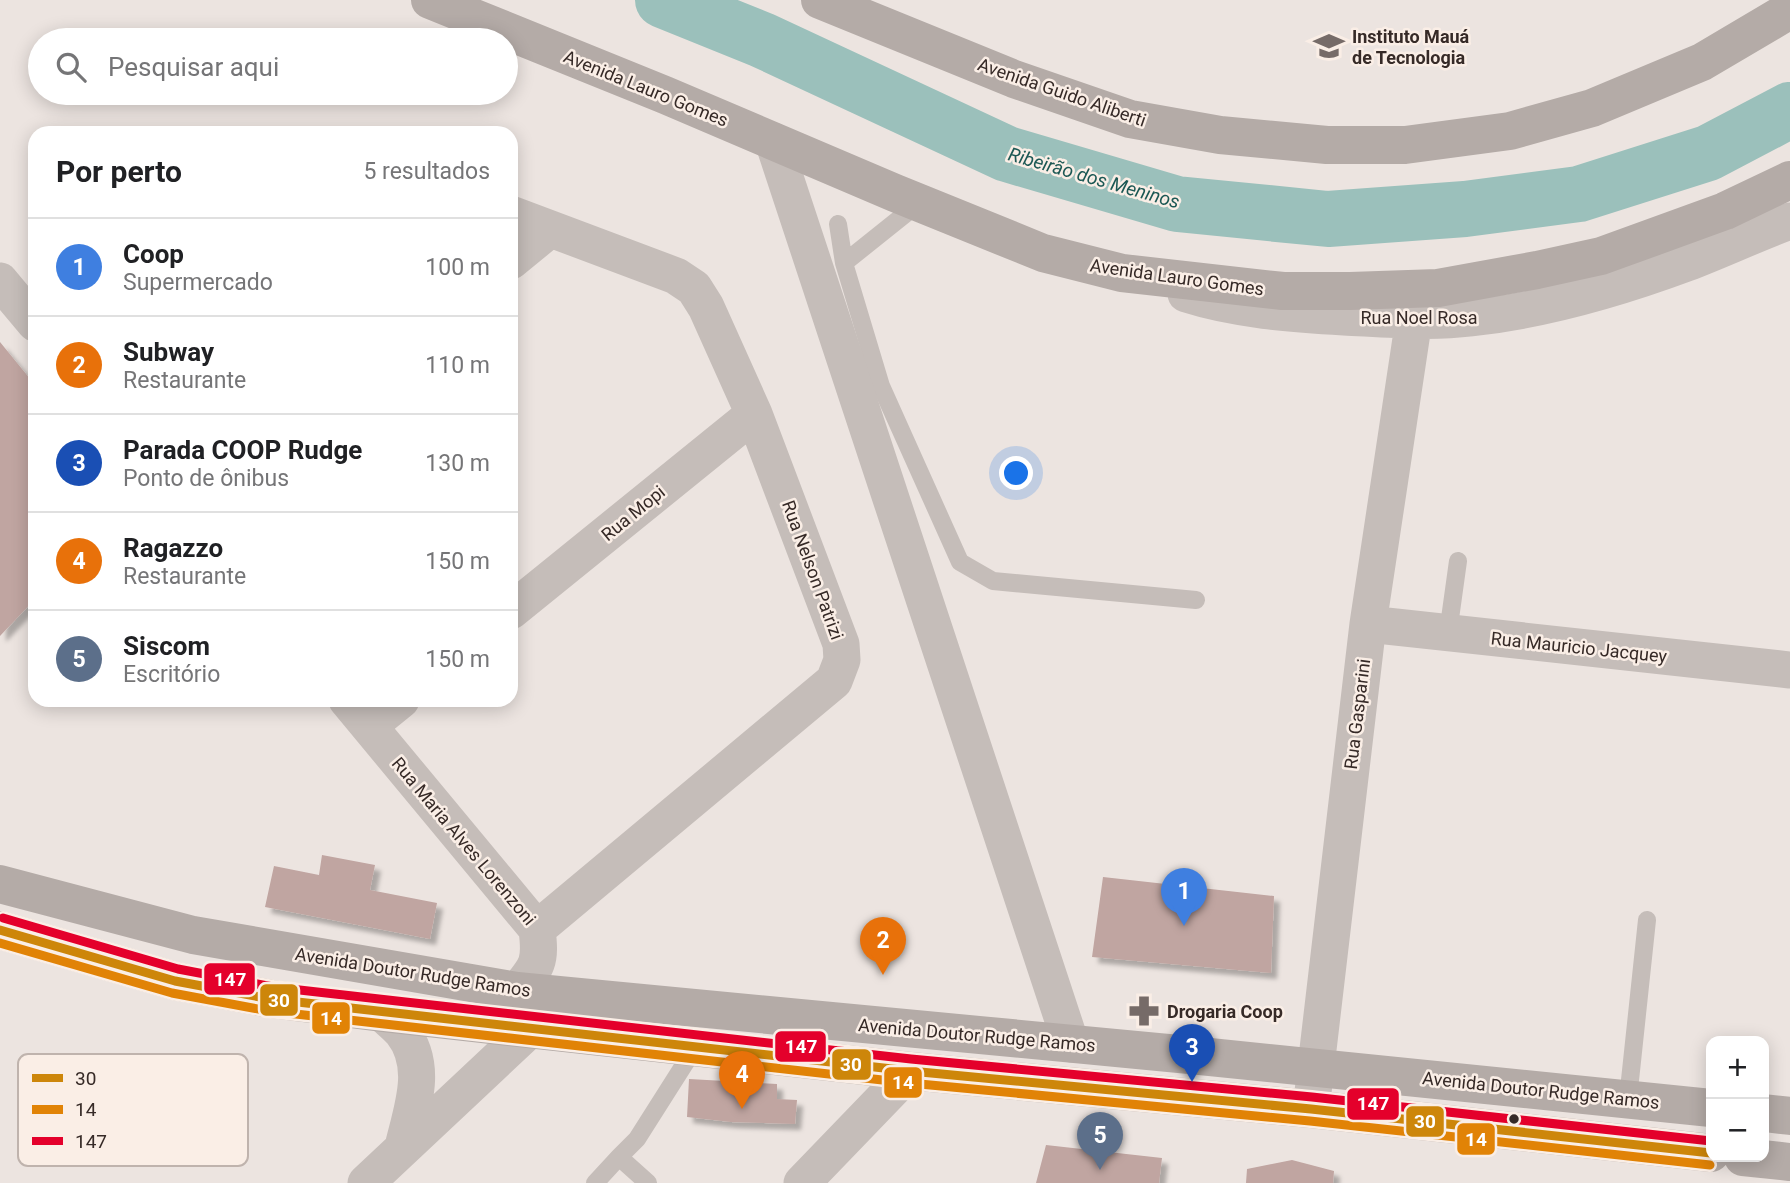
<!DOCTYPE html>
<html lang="pt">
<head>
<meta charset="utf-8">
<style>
  body { margin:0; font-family:Roboto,sans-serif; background:#f2f2f2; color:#202124 }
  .controls { position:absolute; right:21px; bottom:21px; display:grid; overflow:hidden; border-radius:14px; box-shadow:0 4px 18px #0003 }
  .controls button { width:63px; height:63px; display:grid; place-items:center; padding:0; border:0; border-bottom:2px solid #e0e0e0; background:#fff; color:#202124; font:35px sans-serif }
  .you { position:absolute; left:1017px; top:474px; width:24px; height:24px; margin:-18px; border:5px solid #fff; border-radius:50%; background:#1a73e8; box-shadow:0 0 0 10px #1a73e833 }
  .badge { display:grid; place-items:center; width:46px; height:46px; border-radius:50%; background:#ea580c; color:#fff; font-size:23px; font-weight:700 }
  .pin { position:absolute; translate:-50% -58px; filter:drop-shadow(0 2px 4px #0008) }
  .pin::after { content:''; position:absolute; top:37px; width:24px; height:21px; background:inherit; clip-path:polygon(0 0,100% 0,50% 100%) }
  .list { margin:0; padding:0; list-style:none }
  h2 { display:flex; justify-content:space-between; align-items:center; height:91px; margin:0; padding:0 28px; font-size:30px }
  h2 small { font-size:23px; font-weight:400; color:#757577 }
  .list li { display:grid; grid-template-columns:46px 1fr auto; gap:21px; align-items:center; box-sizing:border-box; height:98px; padding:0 28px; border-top:2px solid #e0e0e0 }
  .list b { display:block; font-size:26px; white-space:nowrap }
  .list p { margin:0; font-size:23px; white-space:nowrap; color:#757577 }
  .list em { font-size:23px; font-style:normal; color:#757577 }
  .icon { flex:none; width:38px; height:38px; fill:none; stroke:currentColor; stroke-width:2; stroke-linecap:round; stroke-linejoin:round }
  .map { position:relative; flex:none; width:1790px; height:1183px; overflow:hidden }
  .search { position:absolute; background:#fff; box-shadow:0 4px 18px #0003; left:28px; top:28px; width:490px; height:77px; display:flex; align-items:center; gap:18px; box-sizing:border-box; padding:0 24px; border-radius:38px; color:#757577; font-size:26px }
  .panel { position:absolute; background:#fff; box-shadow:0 4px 18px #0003; left:28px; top:126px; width:490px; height:581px; border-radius:21px }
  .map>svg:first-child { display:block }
</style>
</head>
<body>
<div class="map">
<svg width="1790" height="1183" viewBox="0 0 1790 1183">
  <defs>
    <filter id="shadow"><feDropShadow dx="6" dy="6" stdDeviation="2" flood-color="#0004"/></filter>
  </defs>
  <rect width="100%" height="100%" fill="#ece4e0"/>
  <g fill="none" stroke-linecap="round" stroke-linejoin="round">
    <path stroke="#9bc0bb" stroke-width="56" d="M663 0 762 40 1007 154 1177 204 1328 219 1465 209 1579 194 1708 153 1790 110"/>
  </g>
  <path fill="#c0a5a1" filter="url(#shadow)" d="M0 342 35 385V599L0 636Z
    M322 855 375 865 370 890 437 903 430 939 265 907 274 866 319 875Z
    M1103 877 1274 896 1271 973 1092 957Z
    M689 1079 777 1084V1099L797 1100 795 1124 731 1122 687 1117Z
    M1046 1145 1162 1158 1159 1183H1036Z
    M1292 1160 1334 1171 1333 1183H1246L1247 1169Z"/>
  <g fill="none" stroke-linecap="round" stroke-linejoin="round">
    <path stroke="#c5bdb9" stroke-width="18" d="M838 224 844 263 881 386 960 562 993 581 1196 600
      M844 263 919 203
      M1448 633 1458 561
      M1628 1099 1647 920
      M595 1183 619 1157
      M648 1183 619 1157 637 1139 696 1046"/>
    <path stroke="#c5bdb9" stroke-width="37" d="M773 141 1071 1044
      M511 214 676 276 694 288 706 307 754 414 841 644 842 660 834 681 537 929
      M511 261 550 229
      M0 281 35 323
      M1186 294C1236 310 1291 314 1344 317 1385 319 1430 323 1471 318 1545 310 1617 289 1687 263 1721 250 1755 234 1790 221
      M511 611 754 414
      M1368 624 1790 670
      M347 700 537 929C541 962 538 966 517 991
      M369 726 401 700
      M382 1013C388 1019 396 1025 402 1032 429 1066 412 1109 403 1147
      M1311 1109 1368 624 1414 319
      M366 1183 529 1030
      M802 1183 910 1071"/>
    <path stroke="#b4aba7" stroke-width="38" d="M430 0 665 95 895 193 1043 253 1122 273 1283 291H1350L1438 288 1537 270 1601 256 1725 211 1790 180
      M820 0 1014 79 1130 119 1220 135 1327 145H1405L1510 131 1592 108 1702 62 1790 10
      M0 884 193 935 517 991 1200 1056 1711 1108
      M0 930 175 981 271 999 382 1013 910 1071 1311 1109 1711 1153
      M1764 1113 1790 1116
      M1743 1157 1790 1162"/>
    <g stroke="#faeee6" stroke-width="14">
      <path id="bus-1" d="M0 930 175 981 271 999 910 1071 1311 1109 1711 1153"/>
    </g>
    <g stroke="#faeee6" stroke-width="14">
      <path id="bus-2" d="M0 943 172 993 269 1011 909 1083 1310 1121 1710 1165"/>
    </g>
    <g stroke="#faeee6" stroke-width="14">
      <path id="bus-3" d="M3 918 178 969 273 987 911 1059 1312 1097 1711 1141"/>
    </g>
    <use href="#bus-1" stroke="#cd860a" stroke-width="9"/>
    <use href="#bus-2" stroke="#e18306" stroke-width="9"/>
    <use href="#bus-3" stroke="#e4002b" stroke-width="9"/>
  </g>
  <defs>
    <g id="university-bare" transform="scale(2.415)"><path d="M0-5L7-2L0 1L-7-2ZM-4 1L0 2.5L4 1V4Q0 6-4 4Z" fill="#766b68" stroke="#faeee6" stroke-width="2.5" paint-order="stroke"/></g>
    <g id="pharmacy-bare" transform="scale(2.415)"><path d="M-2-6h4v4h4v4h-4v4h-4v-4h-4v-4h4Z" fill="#766b68" stroke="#faeee6" stroke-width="2.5" paint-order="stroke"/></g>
  </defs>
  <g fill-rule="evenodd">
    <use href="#university-bare" x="1329" y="46"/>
    <use href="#pharmacy-bare" x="1144" y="1011"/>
  </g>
  <circle fill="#362a27" stroke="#faeee6" stroke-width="2.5" cx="1514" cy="1119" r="6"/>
  <g text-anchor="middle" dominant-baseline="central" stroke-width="5" stroke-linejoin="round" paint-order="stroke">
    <g font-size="18" font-weight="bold" fill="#362a27" stroke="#faeee6" text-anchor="start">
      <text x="1352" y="36">Instituto Mauá<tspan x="1352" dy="21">de Tecnologia</tspan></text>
      <text x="1167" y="1011">Drogaria Coop</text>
    </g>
    <g font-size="18" fill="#362a27" stroke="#faeee6">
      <text transform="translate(646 88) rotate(22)">Avenida Lauro Gomes</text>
      <text transform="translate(1062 92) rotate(19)">Avenida Guido Aliberti</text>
      <text transform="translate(1177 277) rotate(8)">Avenida Lauro Gomes</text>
      <text x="1419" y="317">Rua Noel Rosa</text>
      <text transform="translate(633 513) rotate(-39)">Rua Mopi</text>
      <text transform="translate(813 570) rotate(70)">Rua Nelson Patrizi</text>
      <text transform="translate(1579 647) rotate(6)">Rua Mauricio Jacquey</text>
      <text transform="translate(1357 714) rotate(-83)">Rua Gasparini</text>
      <text transform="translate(464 841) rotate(50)">Rua Maria Alves Lorenzoni</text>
      <text transform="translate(413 972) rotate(9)">Avenida Doutor Rudge Ramos</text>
      <text transform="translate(977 1035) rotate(5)">Avenida Doutor Rudge Ramos</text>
      <text transform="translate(1541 1090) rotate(6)">Avenida Doutor Rudge Ramos</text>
    </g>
    <g font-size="19" font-style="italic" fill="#1c5854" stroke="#faeee6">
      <text transform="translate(1094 178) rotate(16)">Ribeirão dos Meninos</text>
    </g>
  </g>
  <rect x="18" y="1054" width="230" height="112" rx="10" fill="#faeee6" stroke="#bfb3ad" stroke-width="2"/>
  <rect x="32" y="1074" width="31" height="8" fill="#cd860a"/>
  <rect x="32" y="1105" width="31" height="9" fill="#e18306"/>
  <rect x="32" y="1137" width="31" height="8" fill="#e4002b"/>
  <g font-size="19" fill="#362a27">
    <text x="75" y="1085">30</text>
    <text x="75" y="1116">14</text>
    <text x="75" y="1148">147</text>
  </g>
  <g stroke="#faeee6" stroke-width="2.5">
    <rect x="203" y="962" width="53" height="34" rx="7" fill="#e4002b"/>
    <rect x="259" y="983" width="40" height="34" rx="7" fill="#cd860a"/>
    <rect x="311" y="1001" width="40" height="34" rx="7" fill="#e18306"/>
    <rect x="774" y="1030" width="53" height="33" rx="7" fill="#e4002b"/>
    <rect x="831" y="1048" width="41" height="33" rx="7" fill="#cd860a"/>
    <rect x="883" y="1066" width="40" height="33" rx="7" fill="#e18306"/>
    <rect x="1346" y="1087" width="54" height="34" rx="7" fill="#e4002b"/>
    <rect x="1405" y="1105" width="40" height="33" rx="7" fill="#cd860a"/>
    <rect x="1456" y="1122" width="40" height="34" rx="7" fill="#e18306"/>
  </g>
  <g font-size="19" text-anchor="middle" font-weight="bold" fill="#fff">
    <text x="230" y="986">147</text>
    <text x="279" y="1007">30</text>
    <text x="331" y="1025">14</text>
    <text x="801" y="1053">147</text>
    <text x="851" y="1071">30</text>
    <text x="903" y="1089">14</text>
    <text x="1373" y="1110">147</text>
    <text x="1425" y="1128">30</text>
    <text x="1476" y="1146">14</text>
  </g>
</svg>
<div class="controls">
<button>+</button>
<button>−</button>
</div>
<div class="you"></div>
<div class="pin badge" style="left:1184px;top:926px;background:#3f7fe0">1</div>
<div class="pin badge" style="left:883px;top:975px;background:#e8710a">2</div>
<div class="pin badge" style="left:1192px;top:1082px;background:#1a4fb4">3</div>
<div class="pin badge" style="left:742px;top:1109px;background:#e8710a">4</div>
<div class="pin badge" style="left:1100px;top:1170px;background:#5c6f8a">5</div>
<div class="search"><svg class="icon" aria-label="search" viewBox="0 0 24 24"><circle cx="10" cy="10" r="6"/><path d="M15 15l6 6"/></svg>Pesquisar aqui</div>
<section class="panel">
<h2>Por perto<small>5 resultados</small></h2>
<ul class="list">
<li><span class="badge" style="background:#3f7fe0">1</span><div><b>Coop</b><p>Supermercado</p></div><em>100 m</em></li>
<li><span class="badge" style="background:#e8710a">2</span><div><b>Subway</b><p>Restaurante</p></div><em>110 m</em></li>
<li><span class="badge" style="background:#1a4fb4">3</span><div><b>Parada COOP Rudge</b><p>Ponto de ônibus</p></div><em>130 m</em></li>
<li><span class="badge" style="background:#e8710a">4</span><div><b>Ragazzo</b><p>Restaurante</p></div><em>150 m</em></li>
<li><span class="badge" style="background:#5c6f8a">5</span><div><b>Siscom</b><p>Escritório</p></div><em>150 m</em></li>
</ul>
</section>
</div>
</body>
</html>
